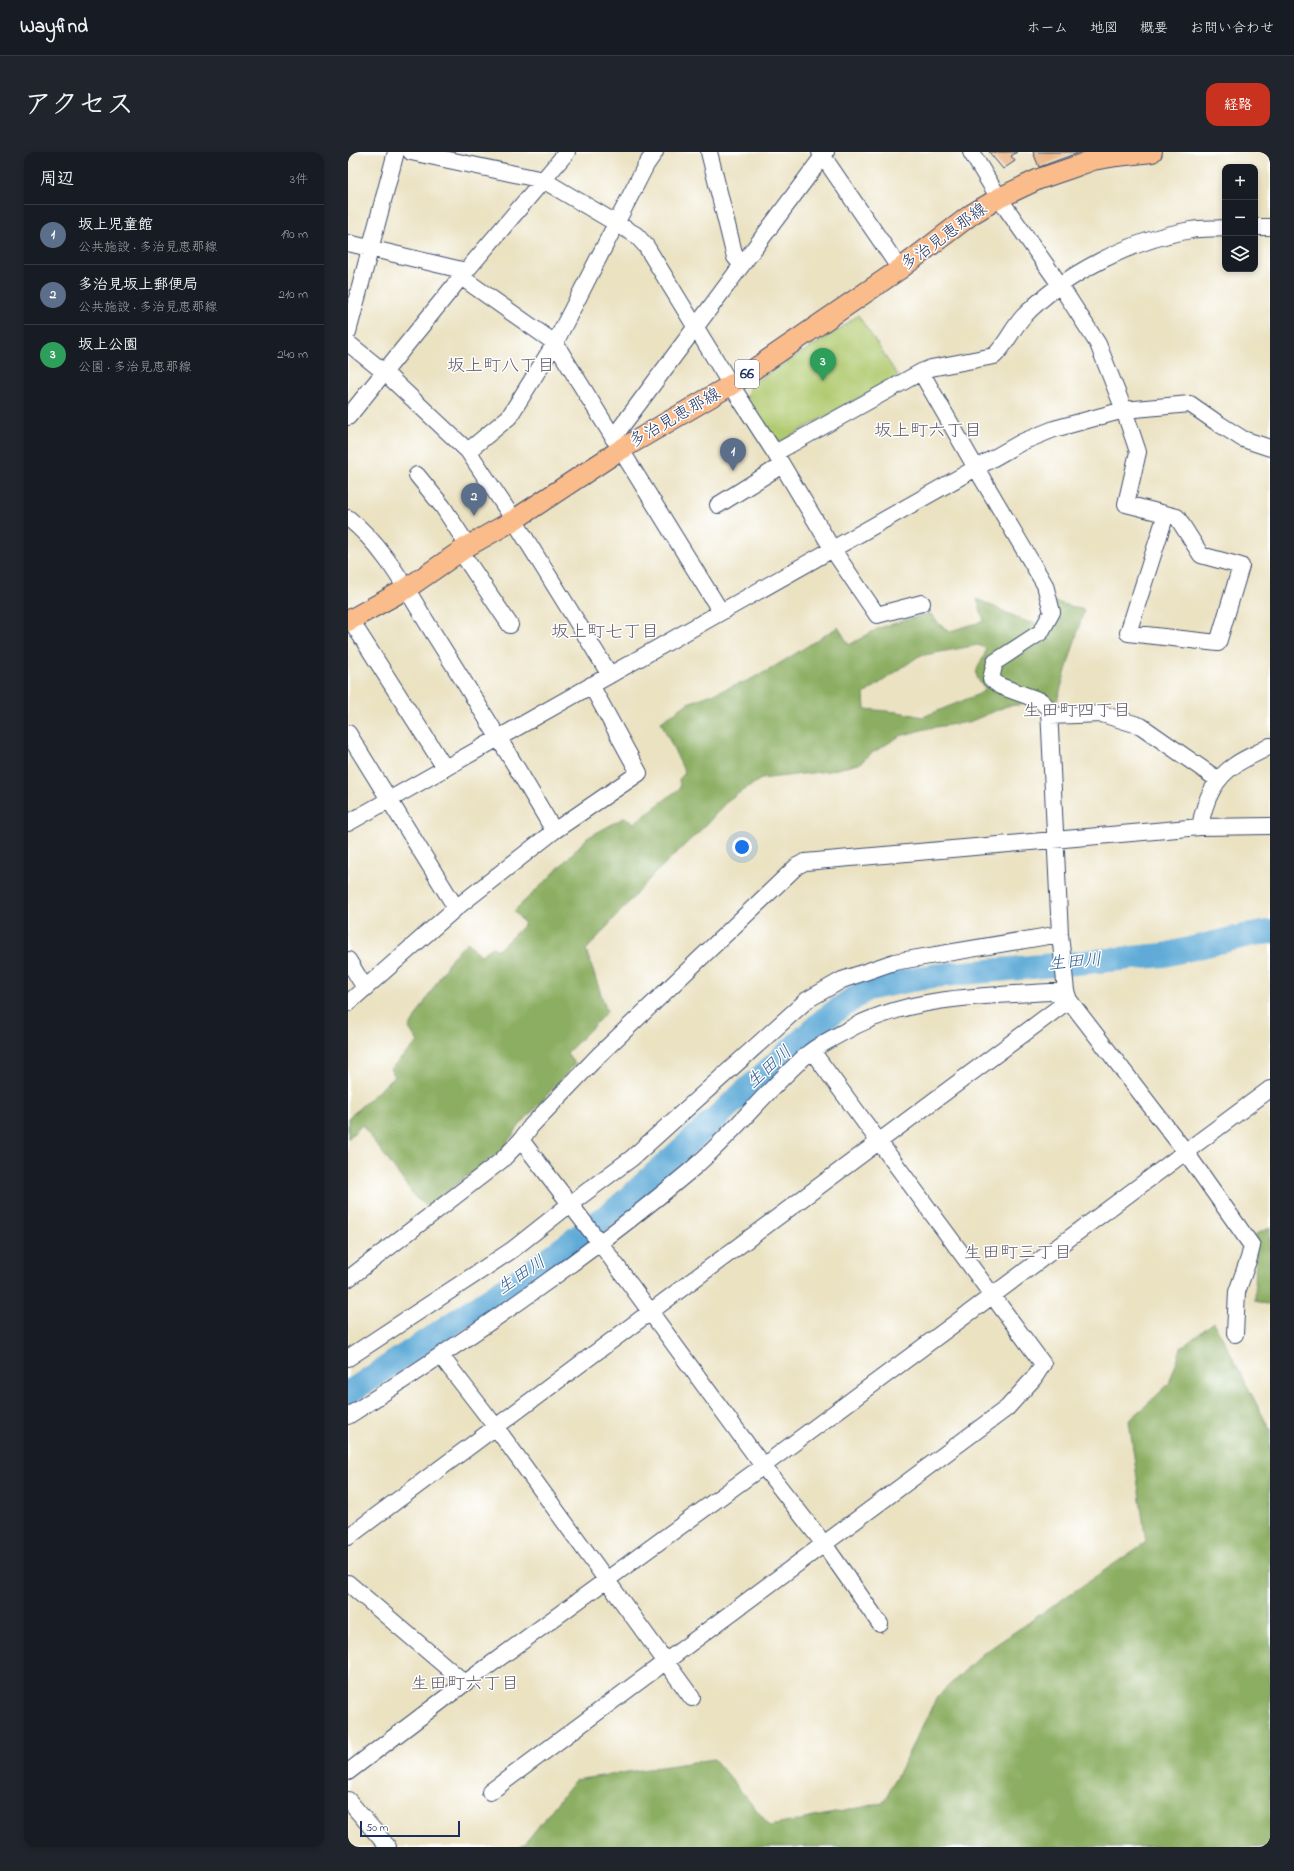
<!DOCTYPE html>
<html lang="ja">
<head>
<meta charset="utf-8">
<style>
  body { margin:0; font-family:"Indie Flower","Klee One",sans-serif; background:#20242c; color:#f1f3f6 }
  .controls { position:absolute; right:12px; top:12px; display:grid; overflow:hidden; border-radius:8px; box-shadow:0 2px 6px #0003 }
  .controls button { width:36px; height:36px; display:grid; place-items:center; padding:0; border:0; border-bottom:1px solid #363941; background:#171b24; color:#f1f3f6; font:20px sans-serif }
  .scale { position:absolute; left:12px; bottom:10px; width:100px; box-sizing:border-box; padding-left:4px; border:2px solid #1b2f5e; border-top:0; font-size:11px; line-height:14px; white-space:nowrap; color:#1b2f5e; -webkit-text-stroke:3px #fff; paint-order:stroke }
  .you { position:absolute; left:394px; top:695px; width:14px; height:14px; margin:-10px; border:3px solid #fff; border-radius:50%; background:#1a73e8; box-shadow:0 0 0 6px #1a73e833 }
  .badge { display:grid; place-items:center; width:26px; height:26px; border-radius:50%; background:#c8321e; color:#fff; font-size:13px; font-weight:700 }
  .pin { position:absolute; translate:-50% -33px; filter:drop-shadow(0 1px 2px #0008) }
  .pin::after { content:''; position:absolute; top:21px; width:14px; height:12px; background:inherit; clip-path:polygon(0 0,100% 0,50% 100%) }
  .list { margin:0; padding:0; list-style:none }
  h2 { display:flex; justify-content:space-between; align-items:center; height:52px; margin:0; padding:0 16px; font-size:17px }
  h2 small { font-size:13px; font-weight:400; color:#9ea1a6 }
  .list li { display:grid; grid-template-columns:26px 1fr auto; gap:12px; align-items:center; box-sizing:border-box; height:60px; padding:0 16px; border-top:1px solid #363941 }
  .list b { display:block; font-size:15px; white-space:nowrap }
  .list p { margin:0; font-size:13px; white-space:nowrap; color:#9ea1a6 }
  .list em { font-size:13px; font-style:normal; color:#9ea1a6 }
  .icon { flex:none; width:22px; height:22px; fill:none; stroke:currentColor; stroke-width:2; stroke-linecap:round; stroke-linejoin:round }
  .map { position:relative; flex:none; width:922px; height:1695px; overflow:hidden; border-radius:12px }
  header { display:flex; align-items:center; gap:24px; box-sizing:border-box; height:56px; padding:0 20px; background:#171b24; border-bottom:1px solid #363941 }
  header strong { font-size:19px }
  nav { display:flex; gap:22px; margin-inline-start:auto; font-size:14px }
  .intro { display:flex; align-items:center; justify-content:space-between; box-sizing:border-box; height:96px; padding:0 24px }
  h1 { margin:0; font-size:28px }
  .button { padding:10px 18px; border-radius:12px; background:#c8321e; color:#fff; font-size:14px; font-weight:700 }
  main { display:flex; gap:24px; padding:0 24px }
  aside { flex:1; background:#171b24; border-radius:12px; box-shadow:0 2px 6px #0003 }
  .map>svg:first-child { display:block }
</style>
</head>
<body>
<header>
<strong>Wayfind</strong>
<nav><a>ホーム</a><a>地図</a><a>概要</a><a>お問い合わせ</a></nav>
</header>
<div class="intro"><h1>アクセス</h1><a class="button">経路</a></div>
<main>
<aside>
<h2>周辺<small>3件</small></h2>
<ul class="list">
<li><span class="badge" style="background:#5c6f8a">1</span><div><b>坂上児童館</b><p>公共施設 · 多治見恵那線</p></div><em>190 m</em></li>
<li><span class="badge" style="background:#5c6f8a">2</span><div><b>多治見坂上郵便局</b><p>公共施設 · 多治見恵那線</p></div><em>210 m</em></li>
<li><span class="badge" style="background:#2e9e5b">3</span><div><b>坂上公園</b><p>公園 · 多治見恵那線</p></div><em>240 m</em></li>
</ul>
</aside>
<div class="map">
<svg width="922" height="1695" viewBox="0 0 922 1695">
  <rect width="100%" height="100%" fill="#fff"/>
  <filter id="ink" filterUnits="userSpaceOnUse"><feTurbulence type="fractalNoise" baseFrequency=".025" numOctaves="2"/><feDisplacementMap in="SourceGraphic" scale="8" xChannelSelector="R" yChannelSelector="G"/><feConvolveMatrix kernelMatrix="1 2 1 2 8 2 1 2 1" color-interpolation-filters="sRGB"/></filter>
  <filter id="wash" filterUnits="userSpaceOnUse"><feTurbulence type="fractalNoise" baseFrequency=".012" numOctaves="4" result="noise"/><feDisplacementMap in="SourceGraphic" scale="16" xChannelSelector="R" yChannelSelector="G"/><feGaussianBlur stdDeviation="0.9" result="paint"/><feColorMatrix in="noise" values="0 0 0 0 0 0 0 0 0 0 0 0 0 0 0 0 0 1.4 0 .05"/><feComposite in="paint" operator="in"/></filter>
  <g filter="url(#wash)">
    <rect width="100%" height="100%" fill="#ebe2c2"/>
    <path fill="#b0ca70" stroke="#667c67" d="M510 163 550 224 428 292 398 249 402 233 492 177Z"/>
    <path fill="#8cae62" stroke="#546e60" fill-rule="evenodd" d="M629 447 679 470 693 472 697 459V447L736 458 709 549 659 554 621 570 581 576 552 584 524 601 511 612 480 619 413 627 380 648 358 673 306 722 238 798 259 860 219 901 227 912 171 974 153 999 79 1054 68 1046 14 973 0 987V966L47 924 42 917 70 890 61 876 104 805 120 790 133 803 145 795 150 798 177 772 166 759 200 727 239 686 277 665 286 671 332 636 331 627 337 621 313 570 340 551 399 529 421 518 490 475 501 493 531 476 582 461 592 473 602 479 636 469ZM630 493 638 497C635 515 618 518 638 537L631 542 575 565 550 560 517 557 516 542 571 504Z
      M922 1076V1153L907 1149 908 1082Z
      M866 1170 922 1278V1695H171L178 1690 227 1628 366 1607 422 1674 535 1651 589 1545 633 1503 798 1390 781 1269 821 1232 833 1196Z"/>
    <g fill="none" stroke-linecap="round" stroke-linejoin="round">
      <path stroke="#5faad7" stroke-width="24" d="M0 1241 189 1115 269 1056 475 868 519 837 584 824 816 803 905 782 922 780"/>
    </g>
    <g id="blocks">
      <path fill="#ecb686" d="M641 0H669L663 4 667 9 655 17Z
        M685 0H732L691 15Z"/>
    </g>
  </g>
  <g filter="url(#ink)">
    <use href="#blocks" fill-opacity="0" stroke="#3a4a6d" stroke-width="1"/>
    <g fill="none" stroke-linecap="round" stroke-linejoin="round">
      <g stroke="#3a4a6d" stroke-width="18">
        <path id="minor" d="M63 0 195 28 288 83 298 94 383 233 427 301 485 398 529 463 574 451
          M361 0 387 105 394 113
          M472 0 552 117
          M623 0 651 46 712 133 750 192 776 258 790 300 778 352 829 365 853 403 893 414 870 491 780 481 818 362
          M907 75H922
          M0 91 118 119
          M113 125 207 191 373 460
          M0 180 48 0
          M0 191 36 220 120 299 166 368 262 523
          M573 220 628 316 697 433 704 460 693 480 647 510 643 527 652 534 693 549 701 557 712 782 718 839 721 848 837 999 904 1094 901 1106 889 1140 887 1182
          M0 265 113 125 219 0
          M265 286 478 0
          M120 299 161 265 207 191 298 13 307 0
          M427 301 573 220 583 216 646 204C658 193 664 177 675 165 717 121 784 88 843 78 854 76 866 77 877 76
          M69 323 95 355 120 394
          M370 353 434 313
          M0 366C38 396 60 441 86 482 127 547 167 612 206 679
          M113 400 162 473
          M2 467 97 616
          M701 564 754 562 793 574 869 627
          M0 581 108 756
          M0 671 674 290 706 277 776 258 842 252 868 270 895 287 922 296
          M852 675C856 651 865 627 887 613 898 605 911 601 922 594
          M0 808 17 836
          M0 851 108 756 206 679 291 621 243 533
          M173 988 252 1091 415 1314 476 1392 532 1472
          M0 1127 154 1008 173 988 183 974 250 904 449 714 457 710 852 675 922 674
          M93 1204 147 1274 344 1546
          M0 1206 164 1098 222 1052 284 1006 459 848 494 828 546 810 712 782
          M0 1264C118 1188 235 1109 343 1018 385 982 420 936 462 900 475 890 493 882 507 874 571 842 648 844 718 839
          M0 1385 721 848
          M0 1431 117 1531
          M0 1620 117 1531 415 1314 922 937
          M142 1640 659 1256 686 1226 695 1212 464 899
          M0 1648 40 1695"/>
      </g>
      <g stroke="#3a4a6d" stroke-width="22">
        <path id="major" d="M0 469 58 437 120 394 166 368 272 298 383 233 552 117 624 62 651 46 691 27 723 16 745 8 769 4 804 0"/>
      </g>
      <use href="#minor" stroke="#fff" stroke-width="16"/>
      <use href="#major" stroke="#fabc8b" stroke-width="20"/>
    </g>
  </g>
  <g text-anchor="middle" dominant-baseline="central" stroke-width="3" stroke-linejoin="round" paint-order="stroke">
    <rect fill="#fff" stroke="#5f6d8e" stroke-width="1" x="387" y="208" width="24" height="28" rx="3"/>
    <g font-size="16" font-weight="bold" fill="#1b2f5e">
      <text x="399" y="222">66</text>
    </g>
    <g font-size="17" fill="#1b2f5e" stroke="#fff">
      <text transform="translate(596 85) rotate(-36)">多治見恵那線</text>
      <text transform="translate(327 266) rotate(-30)">多治見恵那線</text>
    </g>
    <g font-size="18" fill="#645e6c" stroke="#fff">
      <text x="153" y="215">坂上町八丁目</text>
      <text x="580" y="280">坂上町六丁目</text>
      <text x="257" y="481">坂上町七丁目</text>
      <text x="729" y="560">生田町四丁目</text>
      <text x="670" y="1102">生田町三丁目</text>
      <text x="117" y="1533">生田町六丁目</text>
    </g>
    <g font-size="18" font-style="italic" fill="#36608e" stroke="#fff">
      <text transform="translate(727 811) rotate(-5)">生田川</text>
      <text transform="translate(422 916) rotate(-42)">生田川</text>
      <text transform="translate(174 1124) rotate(-34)">生田川</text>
    </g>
  </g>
</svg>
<div class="controls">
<button>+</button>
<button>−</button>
<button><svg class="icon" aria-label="layers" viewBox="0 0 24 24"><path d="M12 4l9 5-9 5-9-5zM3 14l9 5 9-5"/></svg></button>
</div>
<div class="scale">50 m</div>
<div class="you"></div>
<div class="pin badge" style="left:385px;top:319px;background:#5c6f8a">1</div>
<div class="pin badge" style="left:126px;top:364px;background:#5c6f8a">2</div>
<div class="pin badge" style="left:475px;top:229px;background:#2e9e5b">3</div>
</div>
</main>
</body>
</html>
